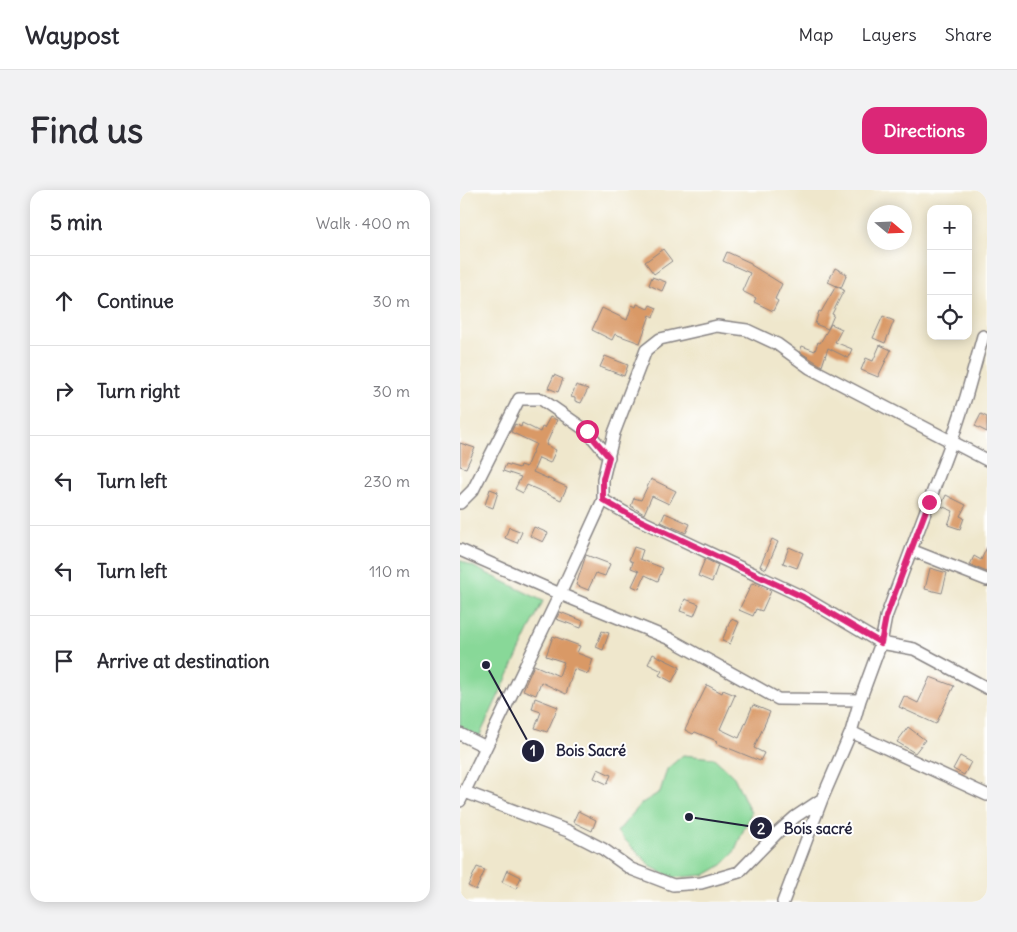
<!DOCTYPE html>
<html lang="en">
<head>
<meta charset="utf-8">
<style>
  body { margin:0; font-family:Delius,sans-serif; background:#f2f2f3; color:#2b2b33 }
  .controls { position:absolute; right:15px; top:15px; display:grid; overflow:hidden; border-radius:10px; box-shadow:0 2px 12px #0003 }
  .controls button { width:45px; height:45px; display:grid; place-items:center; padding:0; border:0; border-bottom:1px solid #e1e1e2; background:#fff; color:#2b2b33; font:25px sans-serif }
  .compass { position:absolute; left:407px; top:15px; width:45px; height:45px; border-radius:50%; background:#fff; box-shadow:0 2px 12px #0003; rotate:109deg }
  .stop { position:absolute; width:15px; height:15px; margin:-11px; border:4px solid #db2777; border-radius:50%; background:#fff }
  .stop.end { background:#db2777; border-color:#fff; box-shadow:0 1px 5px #0008 }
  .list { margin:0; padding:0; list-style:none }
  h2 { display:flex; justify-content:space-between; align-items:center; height:65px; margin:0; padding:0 20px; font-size:21px }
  h2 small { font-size:16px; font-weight:400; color:#7c7c81 }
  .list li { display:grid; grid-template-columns:32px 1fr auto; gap:15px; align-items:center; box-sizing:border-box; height:90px; padding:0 20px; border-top:1px solid #e1e1e2 }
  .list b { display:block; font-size:19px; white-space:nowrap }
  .list em { font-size:16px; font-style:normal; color:#7c7c81 }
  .icon { flex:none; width:28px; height:28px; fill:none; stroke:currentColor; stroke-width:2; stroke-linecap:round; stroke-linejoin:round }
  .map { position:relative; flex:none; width:527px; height:712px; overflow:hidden; border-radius:15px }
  header { display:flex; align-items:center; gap:30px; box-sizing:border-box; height:70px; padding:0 25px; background:#fff; border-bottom:1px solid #e1e1e2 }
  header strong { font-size:24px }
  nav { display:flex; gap:28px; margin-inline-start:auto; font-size:18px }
  .intro { display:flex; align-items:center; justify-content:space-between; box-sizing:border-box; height:120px; padding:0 30px }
  h1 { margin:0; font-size:35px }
  .button { padding:12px 22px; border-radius:15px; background:#db2777; color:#fff; font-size:18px; font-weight:700 }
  main { display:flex; gap:30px; padding:0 30px }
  aside { flex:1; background:#fff; border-radius:15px; box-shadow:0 2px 12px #0003 }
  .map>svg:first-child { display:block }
</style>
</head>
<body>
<header>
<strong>Waypost</strong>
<nav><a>Map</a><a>Layers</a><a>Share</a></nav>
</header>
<div class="intro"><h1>Find us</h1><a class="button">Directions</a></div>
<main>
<aside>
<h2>5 min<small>Walk · 400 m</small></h2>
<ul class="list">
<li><svg class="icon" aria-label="ahead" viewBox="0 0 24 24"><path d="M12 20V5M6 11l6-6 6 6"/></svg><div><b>Continue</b></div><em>30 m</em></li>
<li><svg class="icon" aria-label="right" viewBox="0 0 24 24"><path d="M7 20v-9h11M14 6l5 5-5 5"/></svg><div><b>Turn right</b></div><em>30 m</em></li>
<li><svg class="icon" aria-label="left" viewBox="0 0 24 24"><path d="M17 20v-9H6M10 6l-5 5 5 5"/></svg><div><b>Turn left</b></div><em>230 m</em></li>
<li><svg class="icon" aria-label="left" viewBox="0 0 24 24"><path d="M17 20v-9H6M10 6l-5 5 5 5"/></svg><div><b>Turn left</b></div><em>110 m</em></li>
<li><svg class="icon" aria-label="arrive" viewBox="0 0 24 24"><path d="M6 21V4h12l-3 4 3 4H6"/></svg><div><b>Arrive at destination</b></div></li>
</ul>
</aside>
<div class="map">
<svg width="527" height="712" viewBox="0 0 527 712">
  <rect width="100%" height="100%" fill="#fff"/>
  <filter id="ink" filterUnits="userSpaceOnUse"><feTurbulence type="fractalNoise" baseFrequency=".02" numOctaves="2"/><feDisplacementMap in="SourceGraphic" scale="10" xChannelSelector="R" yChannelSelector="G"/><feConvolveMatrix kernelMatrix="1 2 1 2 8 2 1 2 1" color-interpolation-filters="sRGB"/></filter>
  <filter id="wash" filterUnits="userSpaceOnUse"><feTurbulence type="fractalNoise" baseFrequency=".0096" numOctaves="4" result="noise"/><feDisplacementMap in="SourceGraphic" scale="20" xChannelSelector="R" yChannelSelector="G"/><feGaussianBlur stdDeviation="1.12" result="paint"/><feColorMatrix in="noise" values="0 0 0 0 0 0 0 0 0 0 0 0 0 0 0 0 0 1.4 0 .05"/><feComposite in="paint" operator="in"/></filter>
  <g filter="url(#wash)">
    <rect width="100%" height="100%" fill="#efe7cc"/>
    <path fill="#88d898" stroke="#557d6a" d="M0 370 83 411 19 547 0 538Z
      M223 565 254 568 274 587 291 623 273 664 262 675 245 685 212 688 192 677 157 642 182 613 200 602 207 579Z"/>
    <g id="blocks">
      <path fill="#d99966" d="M203 59 212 71 194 84 185 72Z
        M267 62 291 73V75L322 94 315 109 318 111 313 121 294 112 296 108 282 101 290 83 263 71Z
        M375 78 387 84 381 98 368 92Z
        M192 87 206 92 202 101 189 95Z
        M376 96 384 100 372 124 374 125 368 139 355 134 359 121 361 122Z
        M177 114 188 119 190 115 197 118 193 127 190 125 180 153 155 144 152 150 132 140 142 118 167 130 172 115 176 117Z
        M423 126 434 131 425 153 413 148Z
        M371 134 382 139 375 152 392 159 388 168 368 158 362 176 340 162 342 156 355 161 358 152 360 153Z
        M420 155 431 160 418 187 401 180 406 168 413 171Z
        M145 166 168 175 164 186 140 177Z
        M94 185 103 189 98 202 88 198Z
        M116 195 128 199 121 213 115 211V208L111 207Z
        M521 224 527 227V242L515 236Z
        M90 227 97 230 86 255 96 260 90 273 79 268 73 282 107 297 101 310 67 295 63 303 55 299 61 287 43 281 46 274 59 278 60 275 66 277 76 254 51 242 55 234 61 237 62 233 80 242 82 237 84 238Z
        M0 253 15 258 6 278 0 276Z
        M191 289 216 301 209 314 192 306 184 324 171 316 174 308 181 310Z
        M30 299 38 302 33 318 25 315Z
        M486 305 506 315 500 326 504 328 500 339 488 335 493 321 481 316Z
        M205 323 230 334 226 343 201 332Z
        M49 337 62 342 57 353 45 348Z
        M74 337 88 343 83 352 70 346Z
        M312 349 318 352 306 379 300 376Z
        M174 357 183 360 180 369 203 378 198 391 185 385 179 399 172 396 179 381 171 378 173 372 169 370Z
        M329 357 343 363 337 378 323 373Z
        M527 357V382L510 375 514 366 521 370Z
        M126 365 150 374 145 386 136 383 128 400 116 395Z
        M245 369 258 375 252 392 238 386Z
        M470 378 487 383 482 403 465 399Z
        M292 393 311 401 302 421 296 419 293 426 279 420Z
        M225 409 239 414 234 426 220 421Z
        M100 422 123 431 121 438 96 429Z
        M271 429 279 432 270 454 262 451Z
        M142 441 149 443 143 460 136 457Z
        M93 446 120 456 117 463 133 469 128 484 114 479 106 504 81 492 76 505 63 500 74 475 99 486 104 472 86 466Z
        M193 464 220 477 212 492 199 485 202 481 188 474Z
        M470 487 494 496 476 534 439 517 444 506 458 513Z
        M247 495 262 503 263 500 275 505 260 539 279 548 293 515 310 522 294 558 304 563 300 571 256 553 257 551 235 542 233 544 225 540Z
        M75 508 98 517 87 542 75 538 81 522 72 519Z
        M448 537 465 550 455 563 437 552Z
        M500 566 511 572 504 585 493 579Z
        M138 579 151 585 147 594 134 588Z
        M118 621 136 630 132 641 113 632Z
        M17 677 25 680 16 700 8 696Z
        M47 680 61 687 56 699 42 692Z"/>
    </g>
  </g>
  <g filter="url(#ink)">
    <use href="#blocks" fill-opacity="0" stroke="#888484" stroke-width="1"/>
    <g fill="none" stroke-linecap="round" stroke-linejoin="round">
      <g stroke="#888484" stroke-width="14">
        <path id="street" d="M143 310 171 326 343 407 421 453 454 459 527 498
          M0 313 13 300 59 209H81L127 241 149 267
          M0 360 100 404 210 449 318 509 400 510
          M451 360 527 390
          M391 542 527 605
          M0 544 26 557
          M5 602 108 641 143 659 171 679 213 695 241 693 279 682 317 643 335 627 362 609
          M0 611 100 404 143 310V289L154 243 186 160 200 149 257 136 287 140 317 154 350 178 527 270
          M323 712 362 609 391 542 400 510 421 453 426 427 491 253 506 207 523 146"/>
      </g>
      <use href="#street" stroke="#fff" stroke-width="11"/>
    </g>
  </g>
  <g fill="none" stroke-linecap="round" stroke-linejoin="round" filter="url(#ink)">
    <path stroke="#db2777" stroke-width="6" d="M127 241 149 267 143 289V310L171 326 343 407 421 453 426 427 469 312"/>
  </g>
  <path fill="none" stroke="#22223b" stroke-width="2" d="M26 475L73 561M229 627L301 638"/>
  <g fill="#22223b" stroke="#fff" stroke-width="2">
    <circle cx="26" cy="475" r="5"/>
    <circle cx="229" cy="627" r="5"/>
    <circle cx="73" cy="561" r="12"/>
    <circle cx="301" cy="638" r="12"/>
  </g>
  <g font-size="15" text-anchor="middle" font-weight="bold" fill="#fff">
    <text x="73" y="566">1</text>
    <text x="301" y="644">2</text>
  </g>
  <g font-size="15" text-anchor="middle" font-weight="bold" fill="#22223b" stroke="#fff" stroke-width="4" stroke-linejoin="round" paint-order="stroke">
    <text x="131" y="566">Bois Sacré</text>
    <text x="358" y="644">Bois sacré</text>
  </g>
</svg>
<div class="controls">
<button>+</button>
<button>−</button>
<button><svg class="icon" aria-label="locate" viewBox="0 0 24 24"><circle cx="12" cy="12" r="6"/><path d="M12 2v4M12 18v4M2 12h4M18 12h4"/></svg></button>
</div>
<svg class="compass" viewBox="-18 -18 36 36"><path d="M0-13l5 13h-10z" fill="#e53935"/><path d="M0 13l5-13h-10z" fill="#7c7c81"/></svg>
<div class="stop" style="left:127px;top:241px"></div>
<div class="stop end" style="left:469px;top:312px"></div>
</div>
</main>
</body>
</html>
